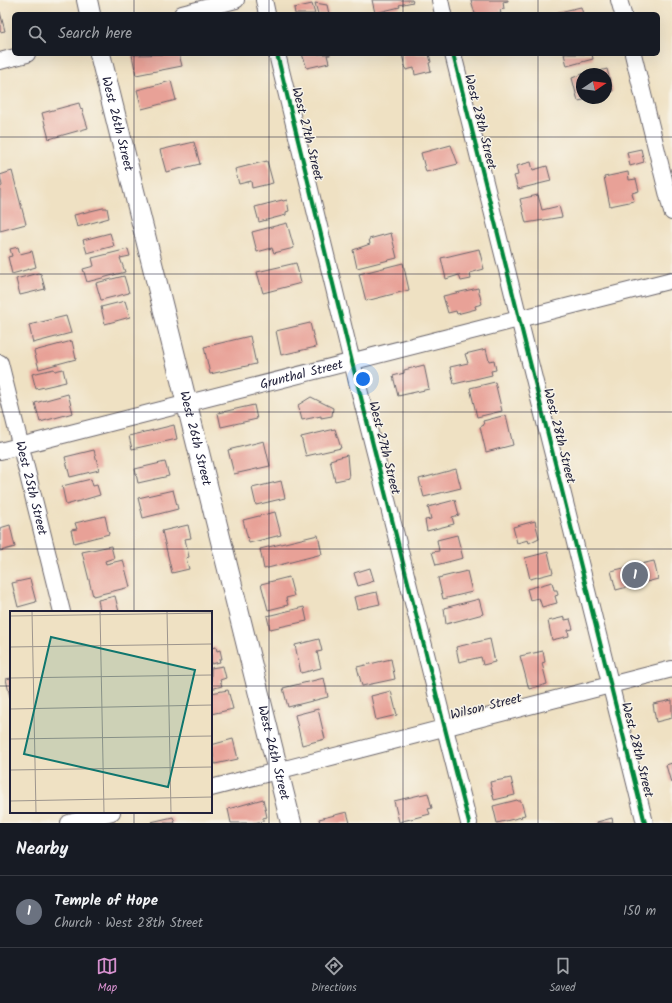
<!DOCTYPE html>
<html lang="en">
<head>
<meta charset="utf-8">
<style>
  body { margin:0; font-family:Kalam,sans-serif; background:#20242c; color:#f1f3f6 }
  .compass { position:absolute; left:576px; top:68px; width:36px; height:36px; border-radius:50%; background:#171b24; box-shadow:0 4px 16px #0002; rotate:77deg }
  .you { position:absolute; left:363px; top:379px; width:14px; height:14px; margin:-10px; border:3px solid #fff; border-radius:50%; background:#1a73e8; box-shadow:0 0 0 6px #1a73e833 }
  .badge { display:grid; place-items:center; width:26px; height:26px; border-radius:50%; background:#d690ce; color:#fff; font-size:13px; font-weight:700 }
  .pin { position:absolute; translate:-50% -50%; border:2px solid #fff; box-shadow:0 1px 4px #0006 }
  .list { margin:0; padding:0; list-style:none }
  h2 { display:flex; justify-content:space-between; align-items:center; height:52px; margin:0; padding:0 16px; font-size:17px }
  h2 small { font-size:13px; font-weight:400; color:#9ea1a6 }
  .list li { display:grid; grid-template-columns:26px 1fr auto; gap:12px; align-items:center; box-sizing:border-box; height:72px; padding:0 16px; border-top:1px solid #363941 }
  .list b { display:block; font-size:15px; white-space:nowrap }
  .list p { margin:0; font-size:13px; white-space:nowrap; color:#9ea1a6 }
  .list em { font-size:13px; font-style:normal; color:#9ea1a6 }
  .icon { flex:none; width:22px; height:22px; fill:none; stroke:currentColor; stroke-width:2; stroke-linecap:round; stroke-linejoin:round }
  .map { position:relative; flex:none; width:672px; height:823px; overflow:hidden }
  .search { position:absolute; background:#171b24; box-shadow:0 4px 16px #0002; left:12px; right:12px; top:12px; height:44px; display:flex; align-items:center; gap:10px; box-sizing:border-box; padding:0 14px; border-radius:6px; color:#9ea1a6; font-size:15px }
  .sheet { height:124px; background:#171b24 }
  nav { display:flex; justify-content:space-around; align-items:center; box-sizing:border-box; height:56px; border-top:1px solid #363941; background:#171b24; font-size:11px; color:#9ea1a6 }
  nav a { display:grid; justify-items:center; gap:2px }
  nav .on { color:#d690ce }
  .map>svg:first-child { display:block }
</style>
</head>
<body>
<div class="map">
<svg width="672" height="823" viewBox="0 0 672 823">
  <rect width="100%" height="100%" fill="#f7f3e8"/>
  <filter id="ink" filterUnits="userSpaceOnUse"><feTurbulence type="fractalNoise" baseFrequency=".025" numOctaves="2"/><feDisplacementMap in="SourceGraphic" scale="8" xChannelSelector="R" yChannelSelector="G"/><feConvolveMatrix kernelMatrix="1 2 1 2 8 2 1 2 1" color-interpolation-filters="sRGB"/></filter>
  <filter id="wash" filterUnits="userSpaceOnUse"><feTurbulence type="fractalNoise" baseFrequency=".012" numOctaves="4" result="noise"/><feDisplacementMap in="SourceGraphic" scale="16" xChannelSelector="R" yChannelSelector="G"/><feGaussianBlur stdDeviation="0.9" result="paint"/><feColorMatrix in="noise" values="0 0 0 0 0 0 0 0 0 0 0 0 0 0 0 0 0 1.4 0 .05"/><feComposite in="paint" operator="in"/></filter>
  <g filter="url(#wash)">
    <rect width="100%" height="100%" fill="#efe1c3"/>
    <g id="blocks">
      <path fill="#e8a197" d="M372 0H412L413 2 399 5 400 7 375 13Z
        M471 0H508V1L503 2 504 9 500 10 501 14H475Z
        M315 3 327 5 329 14H318Z
        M312 4 315 14H295L294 8Z
        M581 7 583 14H555V13Z
        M0 12 5 31 0 32Z
        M179 54 182 66 136 75 132 55Z
        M302 54H330V55H327L329 63 307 68Z
        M405 54H429L431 62 429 63 431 71 415 75 414 68 406 70 402 55Z
        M564 54H592L593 59 567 66Z
        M607 69 613 91 606 93V74H589Z
        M588 72 589 74H582V98L589 99 578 101 572 78Z
        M171 81 176 100 142 109 137 90Z
        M79 103 81 110 82 109 88 128 49 139 42 113Z
        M194 142 200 164 166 172 160 150Z
        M451 145 458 164 426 172 421 153Z
        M641 149 644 162 630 166 627 152Z
        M267 161 273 183 252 188 251 181 239 184 235 169Z
        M531 162 533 170 547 166 551 181 518 189 514 176 518 175 516 166Z
        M12 171 26 224 0 231V187L2 186 0 175Z
        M628 172 629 180 636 179 639 191 632 193 634 201 610 206 604 177Z
        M538 195 542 210 559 206 562 217 526 223 520 199Z
        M282 200 283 201 287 200 289 211 286 212V215L259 222 255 207Z
        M103 208H107L109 218 77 227 74 215Z
        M287 223 294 248 274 253 272 248 257 252 252 232Z
        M110 233 114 246 87 253 83 240Z
        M391 233 397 258 357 268 353 250 370 244 369 239Z
        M18 247 20 254 32 251 36 267 12 274 8 257 12 256 10 249Z
        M128 249 130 256 120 258 125 272 87 282 83 269 94 266 92 258Z
        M479 249 484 269 470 273 471 279 461 281 459 275 446 279 441 258Z
        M296 263 301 283 263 293 257 272Z
        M403 263 409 290 366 301 359 274Z
        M38 273 41 274 45 289 20 295 16 279Z
        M124 276 129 293 101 300 96 283Z
        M478 288 482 304 475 306 476 309 457 314 456 311 448 313 443 296Z
        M125 301 130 317 105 324 101 307Z
        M66 316 71 333 33 343 29 325Z
        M310 323 316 347 281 355 276 331Z
        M250 336 256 364 210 374 204 347Z
        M72 341 76 359 39 369 34 351Z
        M486 349 489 361 494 360 496 370 491 371 492 375 454 384 450 367 468 363 465 354Z
        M424 365 429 389 398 396 393 376 404 373V370Z
        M54 369 55 371 63 369 66 382 36 389 32 374Z
        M495 382 502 411 477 417 470 388Z
        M68 394 73 413 40 422 35 403Z
        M311 397 333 408 332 416 321 418V416L302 420 298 405Z
        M254 405 257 419 221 427 218 413Z
        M506 415 513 445 486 452 480 427 484 425 483 421Z
        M174 425 177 439 132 449 129 436Z
        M335 429 341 448 306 456 301 437Z
        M264 441 270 466 234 474 228 450Z
        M94 450 99 470 70 477 65 457Z
        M347 455 349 478 335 481 330 460Z
        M165 462 169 476 138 483 135 469Z
        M456 469 461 488 424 497 419 479Z
        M91 479 93 486 97 485 100 495 66 505 62 486Z
        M281 481 285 498 256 505 252 488Z
        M173 490 178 509 143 518 138 498Z
        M455 500 459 515 452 517 454 524 427 531 425 520 431 519 428 507Z
        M275 512 281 535 249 543 243 520Z
        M105 516 109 534 74 543 71 530 77 529 75 523Z
        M535 521 539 538 529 543 528 540 517 543 513 527Z
        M10 525 15 547 0 551V528Z
        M188 525 191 538 185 539 189 557 186 558 189 569 172 573 162 531Z
        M318 535 322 554 264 569 260 549Z
        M457 535 463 558 436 565 432 552 439 551 437 540Z
        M111 546 114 558 105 561 106 564 123 560 130 587 93 596 82 552Z
        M548 552 553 573 530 579 525 558Z
        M654 561 658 579 616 590 611 571Z
        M370 568 374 581 358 586 354 573Z
        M467 571 472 592 443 599 438 578Z
        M289 577 294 596 286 598 288 605 268 610 261 584Z
        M30 579 36 602 18 607 12 583Z
        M552 582 554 590H557L558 595 555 596 557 603 542 607 539 598 530 600 527 589Z
        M377 592 380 604 357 609 354 597Z
        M115 596 119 612H96L100 610 98 600Z
        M479 599 483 614 446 624 444 608Z
        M304 607 307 621 270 629 267 616Z
        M565 617V620L570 619 573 629 568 630 569 636 552 640 548 621Z
        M319 639 322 651 317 652 321 668 301 673 295 645Z
        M490 639 495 662 483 665 481 657 459 662 456 647Z
        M216 647 217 651 220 650 222 659H219L220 662 211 664V648Z
        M543 651 545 662 542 663 547 684 529 689 520 656Z
        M391 659 395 679 362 686 357 667Z
        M223 666 226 678 220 680 222 686 211 689V668Z
        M11 678V696L10 697 6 679Z
        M324 678 328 697 288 707 283 688Z
        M228 690 233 709 211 714V693Z
        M391 691 397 715 376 720 371 696Z
        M672 700V718L656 722 653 704Z
        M318 709 325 739 302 745 295 715Z
        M233 739 238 759 215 764 211 745Z
        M672 763V782L671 783 666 765Z
        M511 778 515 795 494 800 490 782Z
        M428 793 432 808 428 809 430 814 399 822 394 801Z
        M263 799 267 817 263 818V821L254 823H231L228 809Z
        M517 800 518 801H521L525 815 521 816 522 817 497 823 493 806Z
        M347 812 350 823H320L319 819Z
        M173 817 175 823H151V822Z
        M612 818 613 823H597V822Z"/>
    </g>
  </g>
  <g filter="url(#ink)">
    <use href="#blocks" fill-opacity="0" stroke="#6a656b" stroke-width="1"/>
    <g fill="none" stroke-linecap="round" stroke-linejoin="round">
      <g stroke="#6a656b" stroke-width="18">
        <g id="minor">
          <path d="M264 0 267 14"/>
          <path d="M440 0 443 14"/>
          <path d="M619 0 623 14"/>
          <path d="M182 14 236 0"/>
          <path d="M277 54 352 362 469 823"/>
          <path d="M453 54 645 823"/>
          <path d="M633 54 672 212"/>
          <path d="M0 61 27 54"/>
          <path id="s1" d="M0 363 62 612"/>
          <path id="s2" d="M0 451 672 280"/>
          <path d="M211 788 672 669"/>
          <path d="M69 823 112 812"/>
        </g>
      </g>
      <g stroke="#6a656b" stroke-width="22">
        <g id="major">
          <path d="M87 0 90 14"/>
          <path id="s3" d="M100 54 291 823"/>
        </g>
      </g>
      <use href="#minor" stroke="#fff" stroke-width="16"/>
      <use href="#major" stroke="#fff" stroke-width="20"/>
      <g stroke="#f7f3e8" stroke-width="6">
        <path id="cycleway" d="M277 54 352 362 469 823
          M453 54 645 823"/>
      </g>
      <use href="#cycleway" stroke="#00873e" stroke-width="4"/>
    </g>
  </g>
  <path fill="none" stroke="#22223b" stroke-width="1" stroke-opacity="0.55" d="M134 0V14M269 0V14M403 0V14M538 0V14M134 54V612M269 54V823M403 54V823M538 54V823M0 137H672M0 274H672M0 412H672M0 549H672M0 686H11M211 686H672M134 812V823"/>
  <g text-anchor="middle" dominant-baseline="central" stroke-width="3" stroke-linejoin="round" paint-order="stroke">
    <g font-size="13" fill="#22223b" stroke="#f7f3e8">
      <text transform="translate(480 122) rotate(76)">West 28th Street</text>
      <text stroke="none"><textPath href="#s3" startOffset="72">West 26th Street</textPath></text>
      <text transform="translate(307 134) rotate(76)">West 27th Street</text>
      <text stroke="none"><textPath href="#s2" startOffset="311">Grunthal Street</textPath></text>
      <text transform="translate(559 436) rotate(76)">West 28th Street</text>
      <text stroke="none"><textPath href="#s3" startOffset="396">West 26th Street</textPath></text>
      <text transform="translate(384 448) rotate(76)">West 27th Street</text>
      <text stroke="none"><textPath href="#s1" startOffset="129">West 25th Street</textPath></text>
      <text transform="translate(486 707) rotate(-14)">Wilson Street</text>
      <text transform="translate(637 750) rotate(76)">West 28th Street</text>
      <text stroke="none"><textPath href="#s3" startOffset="720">West 26th Street</textPath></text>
    </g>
  </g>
  <g transform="translate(10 611)">
    <rect width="202" height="202" fill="#efe1c3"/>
    <path fill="none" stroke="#9d958d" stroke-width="1" d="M22 0 26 202M90 0 94 202M157 0 161 202M0 5 202 2M0 36 201 33M0 67 201 64M0 98 202 94M0 128 202 125M0 159 202 156M0 190 202 186"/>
    <path fill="#0f766e" fill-opacity="0.15" stroke="#0f766e" stroke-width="2" d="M41 26 185 59 158 176 14 143Z"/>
    <rect width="202" height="202" fill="none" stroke="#22223b" stroke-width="2"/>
  </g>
</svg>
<svg class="compass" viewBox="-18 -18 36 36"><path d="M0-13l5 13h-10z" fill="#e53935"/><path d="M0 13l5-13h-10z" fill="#9ea1a6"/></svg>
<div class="you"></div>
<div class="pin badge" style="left:635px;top:575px;background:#6b7280">1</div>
<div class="search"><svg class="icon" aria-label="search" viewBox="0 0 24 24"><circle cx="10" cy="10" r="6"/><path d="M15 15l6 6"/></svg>Search here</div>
</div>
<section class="sheet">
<h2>Nearby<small></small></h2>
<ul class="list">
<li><span class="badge" style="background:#6b7280">1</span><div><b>Temple of Hope</b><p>Church · West 28th Street</p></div><em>150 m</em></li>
</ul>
</section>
<nav>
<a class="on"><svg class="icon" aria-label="map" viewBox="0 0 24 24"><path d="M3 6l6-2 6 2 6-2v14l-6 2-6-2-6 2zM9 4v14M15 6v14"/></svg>Map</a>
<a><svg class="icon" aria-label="directions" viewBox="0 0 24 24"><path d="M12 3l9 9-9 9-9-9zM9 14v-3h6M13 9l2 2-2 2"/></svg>Directions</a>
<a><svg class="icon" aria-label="saved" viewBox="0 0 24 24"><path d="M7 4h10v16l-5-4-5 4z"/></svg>Saved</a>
</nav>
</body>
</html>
